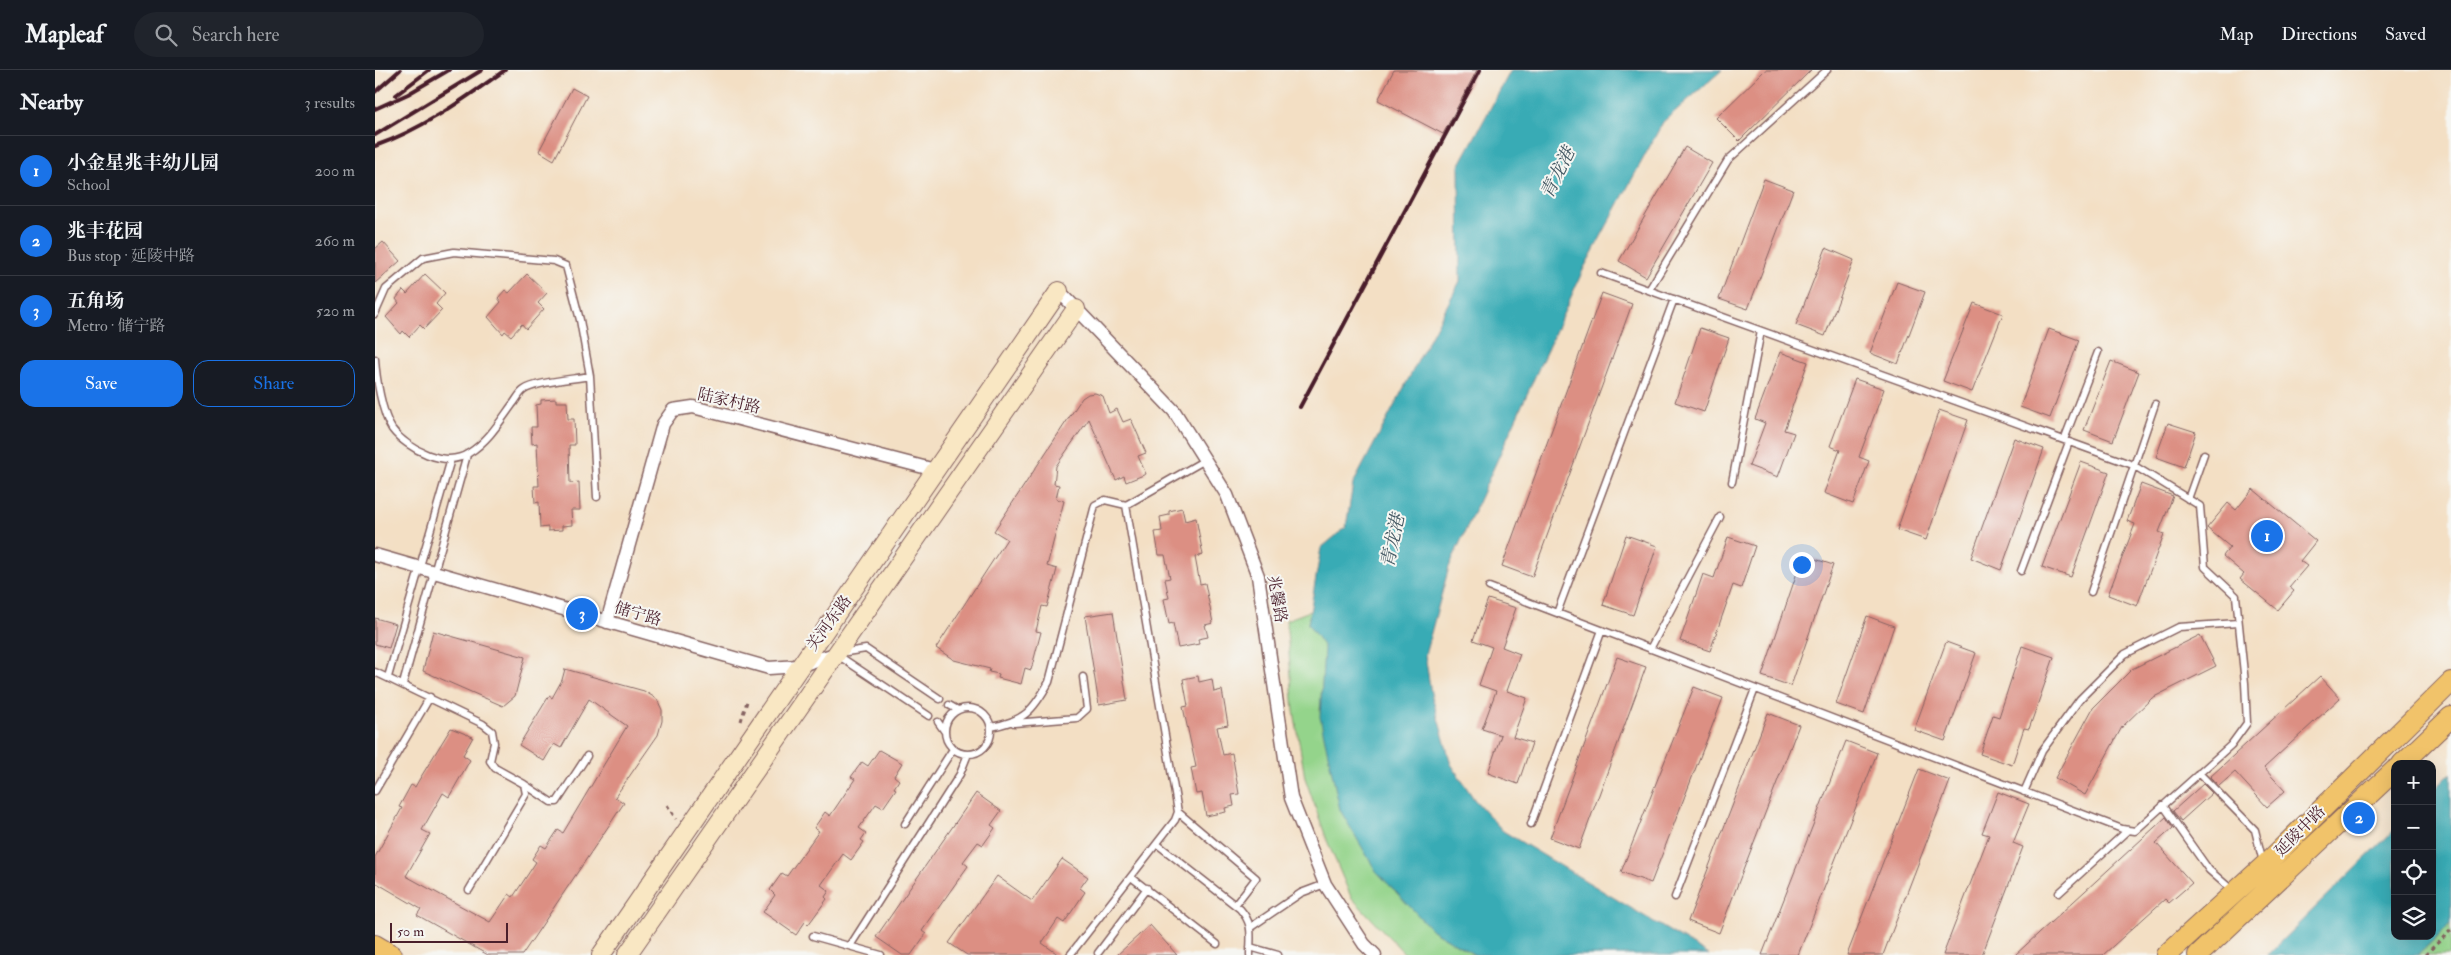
<!DOCTYPE html>
<html lang="en">
<head>
<meta charset="utf-8">
<style>
  body { margin:0; font-family:"IM FELL Double Pica","Noto Serif SC",serif; background:#20242c; color:#f1f3f6 }
  .controls { position:absolute; right:15px; bottom:15px; display:grid; overflow:hidden; border-radius:10px; box-shadow:0 5px 20px #0002 }
  .controls button { width:45px; height:45px; display:grid; place-items:center; padding:0; border:0; border-bottom:1px solid #363941; background:#171b24; color:#f1f3f6; font:25px sans-serif }
  .scale { position:absolute; left:15px; bottom:12px; width:118px; box-sizing:border-box; padding-left:5px; border:2px solid #4a1f2b; border-top:0; font-size:14px; line-height:18px; white-space:nowrap; color:#4a1f2b; -webkit-text-stroke:4px #f6f6f2; paint-order:stroke }
  .you { position:absolute; left:1426px; top:494px; width:18px; height:18px; margin:-12px; border:4px solid #fff; border-radius:50%; background:#1a73e8; box-shadow:0 0 0 8px #1a73e833 }
  .badge { display:grid; place-items:center; width:32px; height:32px; border-radius:50%; background:#1a73e8; color:#fff; font-size:16px; font-weight:700 }
  .pin { position:absolute; translate:-50% -50%; border:2px solid #fff; box-shadow:0 1px 5px #0006 }
  .list { margin:0; padding:0; list-style:none }
  h2 { display:flex; justify-content:space-between; align-items:center; height:65px; margin:0; padding:0 20px; font-size:21px }
  h2 small { font-size:16px; font-weight:400; color:#9ea1a6 }
  .list li { display:grid; grid-template-columns:32px 1fr auto; gap:15px; align-items:center; box-sizing:border-box; height:70px; padding:0 20px; border-top:1px solid #363941 }
  .list b { display:block; font-size:19px; white-space:nowrap }
  .list p { margin:0; font-size:16px; white-space:nowrap; color:#9ea1a6 }
  .list em { font-size:16px; font-style:normal; color:#9ea1a6 }
  .actions { display:flex; gap:10px; padding:15px 20px }
  .actions a { flex:1; padding:11px 0; border:1px solid #1a73e8; border-radius:15px; text-align:center; font-size:18px; color:#1a73e8 }
  .actions .main { background:#1a73e8; color:#fff }
  .icon { flex:none; width:28px; height:28px; fill:none; stroke:currentColor; stroke-width:2; stroke-linecap:round; stroke-linejoin:round }
  .map { position:relative; flex:none; width:2076px; height:885px; overflow:hidden }
  header { display:flex; align-items:center; gap:30px; box-sizing:border-box; height:70px; padding:0 25px; background:#171b24; border-bottom:1px solid #363941 }
  header strong { font-size:24px }
  nav { display:flex; gap:28px; margin-inline-start:auto; font-size:18px }
  .search { width:350px; height:45px; background:#20242c; display:flex; align-items:center; gap:12px; box-sizing:border-box; padding:0 18px; border-radius:28px; color:#9ea1a6; font-size:19px }
  main { display:flex }
  aside { flex:1; background:#171b24 }
  .map>svg:first-child { display:block }
</style>
</head>
<body>
<header>
<strong>Mapleaf</strong>
<div class="search"><svg class="icon" aria-label="search" viewBox="0 0 24 24"><circle cx="10" cy="10" r="6"/><path d="M15 15l6 6"/></svg>Search here</div>
<nav><a>Map</a><a>Directions</a><a>Saved</a></nav>
</header>
<main>
<aside>
<h2>Nearby<small>3 results</small></h2>
<ul class="list">
<li><span class="badge">1</span><div><b>小金星兆丰幼儿园</b><p>School</p></div><em>200 m</em></li>
<li><span class="badge">2</span><div><b>兆丰花园</b><p>Bus stop · 延陵中路</p></div><em>260 m</em></li>
<li><span class="badge">3</span><div><b>五角场</b><p>Metro · 储宁路</p></div><em>520 m</em></li>
</ul>
<div class="actions"><a class="main">Save</a><a>Share</a></div>
</aside>
<div class="map">
<svg width="2076" height="885" viewBox="0 0 2076 885">
  <rect width="100%" height="100%" fill="#f6f6f2"/>
  <filter id="ink" filterUnits="userSpaceOnUse"><feTurbulence type="fractalNoise" baseFrequency=".02" numOctaves="2"/><feDisplacementMap in="SourceGraphic" scale="10" xChannelSelector="R" yChannelSelector="G"/><feConvolveMatrix kernelMatrix="1 2 1 2 8 2 1 2 1" color-interpolation-filters="sRGB"/></filter>
  <filter id="wash" filterUnits="userSpaceOnUse"><feTurbulence type="fractalNoise" baseFrequency=".0096" numOctaves="4" result="noise"/><feDisplacementMap in="SourceGraphic" scale="20" xChannelSelector="R" yChannelSelector="G"/><feGaussianBlur stdDeviation="1.12" result="paint"/><feColorMatrix in="noise" values="0 0 0 0 0 0 0 0 0 0 0 0 0 0 0 0 0 1.4 0 .05"/><feComposite in="paint" operator="in"/></filter>
  <g filter="url(#wash)">
    <rect width="100%" height="100%" fill="#f3dfc4"/>
    <path fill="#94d48b" stroke="#6f7a5b" d="M935 541 933 554 950 577 945 642 1057 860 1100 885H1031L976 827 953 773 930 708 919 641 911 550Z
      M2076 853V885H2043Z"/>
    <path fill="#39abb5" stroke="#426570" d="M1136 0H1347L1288 52 1209 198 1074 497 1050 585 1056 623 1076 694 1099 729 1128 761 1334 885H1100L1057 860 1001 801 965 740 945 647 949 577 933 554 946 478 971 457 978 414 1085 211 1084 96Z
      M2076 703V853L2043 885H1892L2020 759V866H2057V722Z"/>
    <g id="blocks">
      <path fill="#dc8f83" d="M1019 0H1102L1068 64 1003 30Z
        M1390 0H1436L1364 71 1341 48Z
        M197 18 212 26 179 90 164 81Z
        M1310 77 1337 93 1271 207 1244 191Z
        M1389 109 1418 120 1373 239 1344 229Z
        M8 172 25 191 0 213V179Z
        M1451 178 1479 190 1450 266 1421 255Z
        M50 204 70 223 61 234 67 240 49 259 45 255 34 267 28 261 26 264 11 247 24 233 21 229 28 220 32 224Z
        M152 204 172 223 163 233 169 239 151 259 147 254 136 266 130 261 128 264 113 247 126 232 123 228 130 220 134 223Z
        M1522 212 1550 222 1523 294 1495 283Z
        M1227 223 1257 234 1157 507 1127 496Z
        M1599 233 1628 244 1597 322 1568 311Z
        M1325 258 1354 268 1329 342 1300 332Z
        M1674 259 1704 270 1675 348 1645 337Z
        M1405 282 1433 292 1409 360 1419 363 1403 407 1374 396 1390 353 1380 349Z
        M1736 291 1764 302 1738 371 1709 360Z
        M1480 309 1509 319 1484 387 1494 391 1478 434 1449 423 1465 380 1455 376Z
        M720 323 728 326 734 343 742 339 748 352 756 349 771 383 763 386 771 404 751 412 749 406 741 410 714 349 681 396 679 414 684 415 681 429 689 431 672 496 682 499 672 537 667 536 661 561 666 562 656 600 650 598 646 614 623 608 624 604 614 602 615 599 579 590 561 578 632 469 619 461 707 328 713 324Z
        M181 329V332H192L193 349H199L200 375H194L195 413 204 412 205 440H196L197 455 187 456V460L173 461V457L165 458 164 432 160 433 159 416H164L162 373 157 374 156 357H162L161 335 166 334V330Z
        M1564 340 1593 350 1551 470 1522 460Z
        M1793 353 1821 362 1809 397 1781 387Z
        M1639 368 1669 379 1626 500 1596 488Z
        M1706 392 1734 402 1696 507 1667 497Z
        M1766 414 1798 426 1784 462 1789 464 1762 536 1733 525 1760 454 1752 451Z
        M1878 419 1941 471 1925 491 1932 496 1914 517 1919 521 1903 540 1865 509 1869 504 1848 486 1855 477 1832 458 1853 433 1861 440Z
        M807 438 810 451 821 448 828 485 820 487 825 514 830 513 838 553 830 555 833 567 823 569 824 574 803 578 798 553 794 554 789 529 794 528 790 509 795 508 790 485H784L780 462 787 461 785 447 794 445V441Z
        M1251 465 1282 476 1258 545 1228 535Z
        M1353 467 1380 476 1366 518 1358 515 1335 581 1305 571 1328 504 1339 508Z
        M1428 485 1458 495 1416 616 1387 606Z
        M1113 529 1141 538 1127 577 1145 584 1132 621 1152 628 1138 667 1157 673 1143 714 1113 703 1126 665 1107 659 1121 621 1104 615 1117 577 1098 570Z
        M738 542 752 630 724 635 710 546Z
        M1492 546 1519 556 1489 644 1461 634Z
        M0 548 21 554 14 578 0 574Z
        M58 561 150 587 140 626 128 636 48 601Z
        M1825 565 1841 596 1777 628 1747 657 1710 725 1680 708 1718 638 1757 599Z
        M1571 572 1601 583 1570 671 1539 660Z
        M1647 576 1679 587 1654 659 1649 658 1637 695 1605 684 1618 645 1624 647Z
        M1242 587 1271 597 1204 779 1175 768Z
        M190 599 269 621 282 629 287 640V651L283 665 240 727 249 733 147 885H113L42 845 46 839 0 812V787L27 738 24 737 36 715 40 717 44 710 76 658 98 667 88 685 95 690 74 727 68 723 47 760 55 764 31 806 115 852 134 824 138 827 161 792 157 789 166 775 171 778 183 760 188 763 252 656 214 629 186 678 179 674 169 691 144 675 174 626 177 628 187 610Z
        M823 606 824 612 837 609 839 622 847 620 853 655 842 657 848 685 857 683 864 724 857 725 859 736 850 738 851 742 831 746 827 723 821 724 816 698 821 697 808 637 813 636 808 609Z
        M1945 606 1965 628 1889 698 1910 721 1892 737 1860 702 1844 716 1835 707Z
        M1319 617 1348 628 1276 813 1246 802Z
        M1393 643 1424 655 1344 863 1313 851Z
        M1471 671 1502 683 1423 885H1387Z
        M504 680 527 693 519 706 524 710 519 718 521 719 508 738 501 734 484 758 491 763 486 770 489 772 476 790 468 784 446 815 454 821 450 827 452 829 433 855 430 852 421 865 388 842 400 825 395 820 407 803 412 806 444 761 439 758 450 742 455 746 480 709 476 707 487 692 493 696Z
        M1544 699 1575 711 1508 885H1472Z
        M1828 714 1837 723 1806 751 1798 741Z
        M1623 722 1654 734 1638 773 1648 777 1607 885H1568L1614 765 1607 763Z
        M601 723 626 741 616 755 620 758 608 775 603 772 588 792 593 796 547 861 551 864 536 885H527L501 867Z
        M1791 747 1798 758 1781 773 1817 813 1794 833 1790 829 1728 885H1640Z
        M687 789 713 807 705 818 710 822 689 853 683 849 667 873 684 885H592L574 873 622 806 657 831Z
        M775 855 802 885H742Z"/>
    </g>
  </g>
  <g filter="url(#ink)">
    <use href="#blocks" fill-opacity="0" stroke="#856261" stroke-width="1"/>
    <g fill="none" stroke-linecap="round" stroke-linejoin="round">
      <g stroke="#856261" stroke-width="9">
        <path id="lane" d="M1274 220 1353 90 1452 0
          M0 244 11 219 48 188 79 182 179 191 191 196 205 250 215 306 222 427
          M0 289C1 307 7 344 17 359 32 379 71 399 94 383 113 371 124 353 137 335 141 331 144 323 149 320 159 312 200 309 215 306
          M1689 370 1723 282
          M1357 412 1386 261
          M1813 429 1829 384
          M1646 501 1694 372
          M1114 517 1747 759 1760 761 1856 675 1872 653 1870 613 1861 526 1830 497 1825 436 1758 395 1226 203
          M1716 522 1780 334
          M1182 543 1299 229
          M1275 579 1345 447
          M465 583 491 579 565 629
          M461 584 554 646
          M0 602 108 654 117 661 119 673 115 691 120 698 149 714 151 724 94 820
          M13 607 76 389
          M28 614 92 385
          M574 635 583 640
          M570 661a23 23 0 1 1 46 0a23 23 0 1 1-46 0Z
          M563 652 570 662
          M639 653 702 648 712 639 708 607
          M616 657C649 651 658 641 674 612L720 435 730 430 751 435 830 390
          M1824 703 1880 760 1888 792
          M149 714 176 732H182L212 686
          M0 721 55 627
          M1649 722 1667 681 1705 629 1750 584 1804 557 1863 553
          M1788 735 1834 800 1858 821
          M803 742 881 808 860 835
          M530 754 578 679
          M1156 754 1227 560
          M782 774 865 839C879 855 875 865 875 885
          M756 807 842 874
          M1684 823 1753 760
          M1300 827 1380 619
          M876 857 926 823 950 814
          M438 866 506 885
          M475 876 585 704 593 684
          M875 877 903 885
          M723 883 772 818
          M695 885 800 750 803 742 751 435"/>
      </g>
      <g stroke="#856261" stroke-width="15">
        <path id="street" d="M684 221 799 341 852 425 883 506 916 728 950 814 989 874 1000 885
          M0 485 394 598 423 596 460 584
          M232 552 288 354 298 340 318 337 560 400"/>
      </g>
      <g stroke="#856261" stroke-width="20">
        <path id="secondary" d="M226 885 684 221
          M252 885 701 239"/>
      </g>
      <g stroke="#856261" stroke-width="22">
        <path id="primary" d="M2027 694 2076 647
          M0 875 17 885
          M1791 885 1889 796 2076 612
          M1823 885 2020 700"/>
      </g>
      <path stroke="#856261" stroke-width="3" stroke-dasharray="4 4" stroke-linecap="butt" d="M366 651 373 628
        M292 735 301 749
        M2050 885 2076 860"/>
      <use href="#lane" stroke="#fff" stroke-width="6"/>
      <use href="#street" stroke="#fff" stroke-width="12"/>
      <use href="#secondary" stroke="#f9e7c3" stroke-width="18"/>
      <use href="#primary" stroke="#f1c36a" stroke-width="20"/>
      <path stroke="#4a1f2b" stroke-width="4" d="M0 22 25 0
        M21 25 54 0
        M0 39 33 24 74 0
        M0 65 107 0
        M0 76C48 59 89 29 130 0
        M925 337 1105 0"/>
    </g>
  </g>
  <g text-anchor="middle" dominant-baseline="central" stroke-width="4" stroke-linejoin="round" paint-order="stroke">
    <g font-size="16" fill="#4a1f2b" stroke="#f6f6f2">
      <text transform="translate(354 331) rotate(13)">陆家村路</text>
      <text transform="translate(902 529) rotate(80)">兆馨路</text>
      <text transform="translate(263 544) rotate(16)">储宁路</text>
      <text transform="translate(454 553) rotate(-54)">关河东路</text>
      <text transform="translate(1925 761) rotate(-45)">延陵中路</text>
    </g>
    <g font-size="18" font-style="italic" fill="#435762" stroke="#f6f6f2">
      <text transform="translate(1183 103) rotate(-64)">青龙港</text>
      <text transform="translate(1018 471) rotate(-78)">青龙港</text>
    </g>
  </g>
</svg>
<div class="controls">
<button>+</button>
<button>−</button>
<button><svg class="icon" aria-label="locate" viewBox="0 0 24 24"><circle cx="12" cy="12" r="6"/><path d="M12 2v4M12 18v4M2 12h4M18 12h4"/></svg></button>
<button><svg class="icon" aria-label="layers" viewBox="0 0 24 24"><path d="M12 4l9 5-9 5-9-5zM3 14l9 5 9-5"/></svg></button>
</div>
<div class="scale">50 m</div>
<div class="you"></div>
<div class="pin badge" style="left:1892px;top:466px">1</div>
<div class="pin badge" style="left:1984px;top:748px">2</div>
<div class="pin badge" style="left:207px;top:544px">3</div>
</div>
</main>
</body>
</html>
